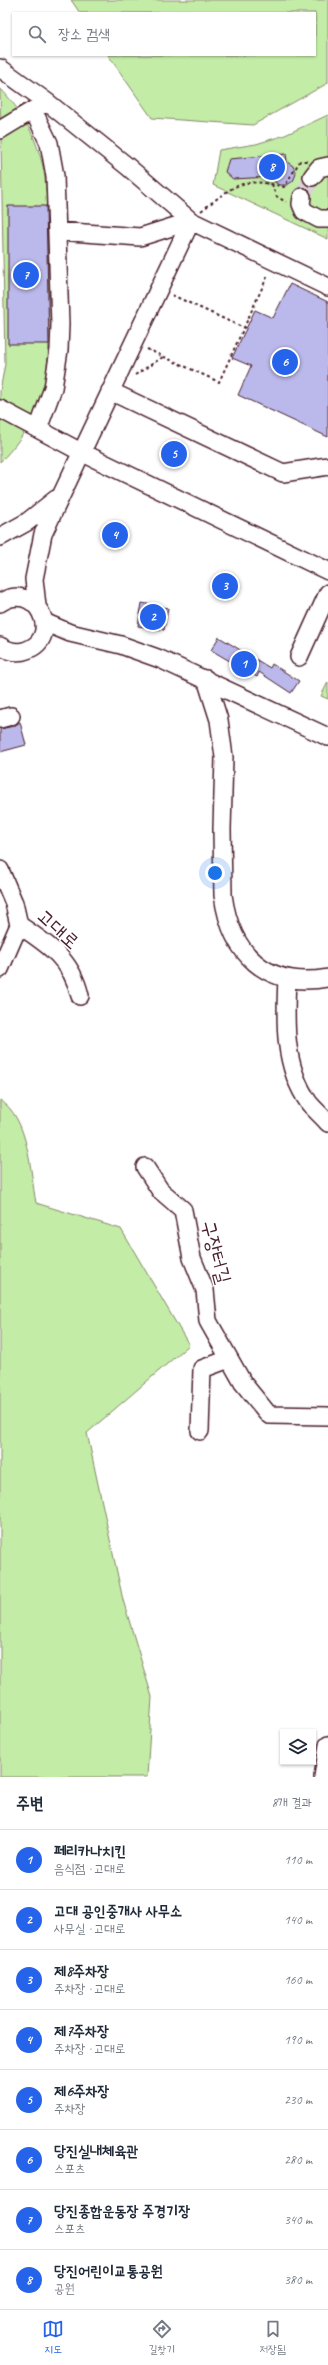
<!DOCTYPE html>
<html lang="ko">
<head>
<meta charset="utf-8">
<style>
  body { margin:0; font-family:Caveat,"Poor Story",sans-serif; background:#f6f6f7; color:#1f2937 }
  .controls { position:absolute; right:12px; bottom:12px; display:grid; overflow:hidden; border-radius:0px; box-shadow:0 1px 3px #0004 }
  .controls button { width:36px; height:36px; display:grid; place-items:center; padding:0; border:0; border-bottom:1px solid #e0e1e3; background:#fff; color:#1f2937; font:20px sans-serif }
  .you { position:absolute; left:215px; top:873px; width:14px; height:14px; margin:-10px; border:3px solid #fff; border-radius:50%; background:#1a73e8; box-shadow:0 0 0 6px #1a73e833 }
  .badge { display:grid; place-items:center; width:26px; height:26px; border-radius:50%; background:#2563eb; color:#fff; font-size:13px; font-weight:700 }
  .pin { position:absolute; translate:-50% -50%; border:2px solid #fff; box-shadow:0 1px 4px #0006 }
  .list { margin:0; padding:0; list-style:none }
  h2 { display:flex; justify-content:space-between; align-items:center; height:52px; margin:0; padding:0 16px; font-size:17px }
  h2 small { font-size:13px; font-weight:400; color:#747a83 }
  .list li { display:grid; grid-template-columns:26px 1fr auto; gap:12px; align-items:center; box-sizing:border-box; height:60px; padding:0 16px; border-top:1px solid #e0e1e3 }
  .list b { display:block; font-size:15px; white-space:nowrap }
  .list p { margin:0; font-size:13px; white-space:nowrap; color:#747a83 }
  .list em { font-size:13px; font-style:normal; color:#747a83 }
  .icon { flex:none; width:22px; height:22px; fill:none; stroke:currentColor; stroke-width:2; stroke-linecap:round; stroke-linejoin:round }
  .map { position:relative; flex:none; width:328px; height:1777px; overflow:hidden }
  .search { position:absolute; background:#fff; box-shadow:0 1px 3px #0004; left:12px; right:12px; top:12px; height:44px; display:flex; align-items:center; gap:10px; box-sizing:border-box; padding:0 14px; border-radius:0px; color:#747a83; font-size:15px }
  .sheet { height:532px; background:#fff }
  nav { display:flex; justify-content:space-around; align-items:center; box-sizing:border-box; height:56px; border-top:1px solid #e0e1e3; background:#fff; font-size:11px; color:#747a83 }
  nav a { display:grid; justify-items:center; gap:2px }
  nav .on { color:#2563eb }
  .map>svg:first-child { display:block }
</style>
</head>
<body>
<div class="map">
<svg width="328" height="1777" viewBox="0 0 328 1777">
  <rect width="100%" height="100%" fill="#fff"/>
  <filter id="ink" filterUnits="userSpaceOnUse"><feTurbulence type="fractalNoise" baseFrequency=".025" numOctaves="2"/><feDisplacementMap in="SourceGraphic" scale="8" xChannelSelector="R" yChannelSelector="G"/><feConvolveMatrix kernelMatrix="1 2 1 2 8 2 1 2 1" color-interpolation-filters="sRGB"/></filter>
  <g filter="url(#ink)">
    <path fill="#c3eca7" stroke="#868669" d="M71 0H328V83L253 125 152 118 108 55H315V13H80Z
      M0 88C23 112 37 138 44 171 49 204 47 238 48 271 49 347 58 404 0 462V391L5 364Z
      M328 115V239L213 185 219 150 256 144 285 135Z
      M328 682V699L321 696Z
      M0 1100C29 1118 30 1171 36 1203L121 1229 189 1345 87 1433 123 1600 152 1697 147 1777H0Z"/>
    <path fill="#bbb9eb" stroke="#4a1f2b" d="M286 154 287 162 293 166 296 174 293 181 287 185H278L271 177 233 179 225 172 229 159Z
      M8 206H46L49 344H8Z
      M290 284 328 302V437L238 395 251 366 232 358 255 310 273 318Z
      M142 603 168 608 164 630 138 626Z
      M219 637 270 668 272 664 299 681 291 693 259 672 257 677 211 650Z
      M20 722 26 745 0 752V729L14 726Z"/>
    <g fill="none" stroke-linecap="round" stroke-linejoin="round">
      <path stroke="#dbd2d5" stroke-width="17" stroke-dasharray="17 8" stroke-linecap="butt" d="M302 197 312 177"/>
      <g stroke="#4a1f2b" stroke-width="20">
        <path id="minor" d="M0 68 47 102 127 166 191 221 43 534 34 579 37 606
          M33 110 49 143 55 176 60 324 59 350 53 388 38 429
          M0 130 43 104
          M312 177 319 168 328 166
          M302 197 301 204 304 211 319 219H328
          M57 231 140 237 191 221 328 287
          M110 391 283 473 328 466
          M0 409 81 452 328 571
          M0 537 27 522 56 499
          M0 603C35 579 64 636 27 650 17 654 8 651 0 646
          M44 622 70 633 121 645 160 659 328 737
          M299 657 328 593
          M206 679 219 720 224 757 222 829 223 895C231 954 266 989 328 978
          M0 719 11 716
          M0 870 14 903 19 925C49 945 72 960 80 996
          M0 969 19 925
          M287 978C285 1021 283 1066 309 1103 315 1110 322 1116 328 1123
          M145 1167 160 1190 183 1210 192 1258 205 1290 208 1321 243 1383 269 1415 328 1416
          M200 1431 202 1369 229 1359
          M323 1777 328 1745"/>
      </g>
      <path stroke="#4a1f2b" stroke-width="2" stroke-dasharray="3 3" stroke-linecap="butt" d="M272 184 276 196 286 202
        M201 211C235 185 241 176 284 187L300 161H307
        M172 295 244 328
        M147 349 219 382 268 275
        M135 375 163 357"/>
      <use href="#minor" stroke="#fff" stroke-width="17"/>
    </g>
  </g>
  <g text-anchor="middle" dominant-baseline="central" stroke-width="3" stroke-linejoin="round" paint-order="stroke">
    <g font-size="20" fill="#4a1f2b" stroke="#fff">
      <text transform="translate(58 929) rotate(42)">고대로</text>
      <text transform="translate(216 1252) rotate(75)">구장터길</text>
    </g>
  </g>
</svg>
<div class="controls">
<button><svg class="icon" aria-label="layers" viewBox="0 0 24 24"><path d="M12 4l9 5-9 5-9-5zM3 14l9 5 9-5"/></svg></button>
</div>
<div class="you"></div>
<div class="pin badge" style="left:244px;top:664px">1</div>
<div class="pin badge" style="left:153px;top:617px">2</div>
<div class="pin badge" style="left:225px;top:586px">3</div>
<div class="pin badge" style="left:115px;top:535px">4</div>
<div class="pin badge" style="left:174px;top:454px">5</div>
<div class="pin badge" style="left:285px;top:362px">6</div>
<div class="pin badge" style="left:26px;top:275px">7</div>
<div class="pin badge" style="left:272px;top:167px">8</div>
<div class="search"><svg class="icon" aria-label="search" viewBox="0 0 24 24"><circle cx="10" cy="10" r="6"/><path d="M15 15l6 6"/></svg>장소 검색</div>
</div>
<section class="sheet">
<h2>주변<small>8개 결과</small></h2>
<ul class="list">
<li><span class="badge">1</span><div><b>페리카나치킨</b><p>음식점 · 고대로</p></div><em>110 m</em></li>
<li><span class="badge">2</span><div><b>고대 공인중개사 사무소</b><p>사무실 · 고대로</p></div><em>140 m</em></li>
<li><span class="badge">3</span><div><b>제8주차장</b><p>주차장 · 고대로</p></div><em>160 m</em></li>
<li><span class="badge">4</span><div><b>제7주차장</b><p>주차장 · 고대로</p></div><em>190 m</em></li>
<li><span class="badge">5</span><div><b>제6주차장</b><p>주차장</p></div><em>230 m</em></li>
<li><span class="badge">6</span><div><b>당진실내체육관</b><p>스포츠</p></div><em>280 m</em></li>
<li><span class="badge">7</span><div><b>당진종합운동장 주경기장</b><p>스포츠</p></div><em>340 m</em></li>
<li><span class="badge">8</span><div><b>당진어린이교통공원</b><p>공원</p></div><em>380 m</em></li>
</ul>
</section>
<nav>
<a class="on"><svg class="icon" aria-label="map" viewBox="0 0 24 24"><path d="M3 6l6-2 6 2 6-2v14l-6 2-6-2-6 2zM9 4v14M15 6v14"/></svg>지도</a>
<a><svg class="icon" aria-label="directions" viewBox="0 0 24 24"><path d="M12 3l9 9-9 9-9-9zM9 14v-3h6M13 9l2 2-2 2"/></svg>길찾기</a>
<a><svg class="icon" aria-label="saved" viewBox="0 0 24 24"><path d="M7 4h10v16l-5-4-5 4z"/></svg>저장됨</a>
</nav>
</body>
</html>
